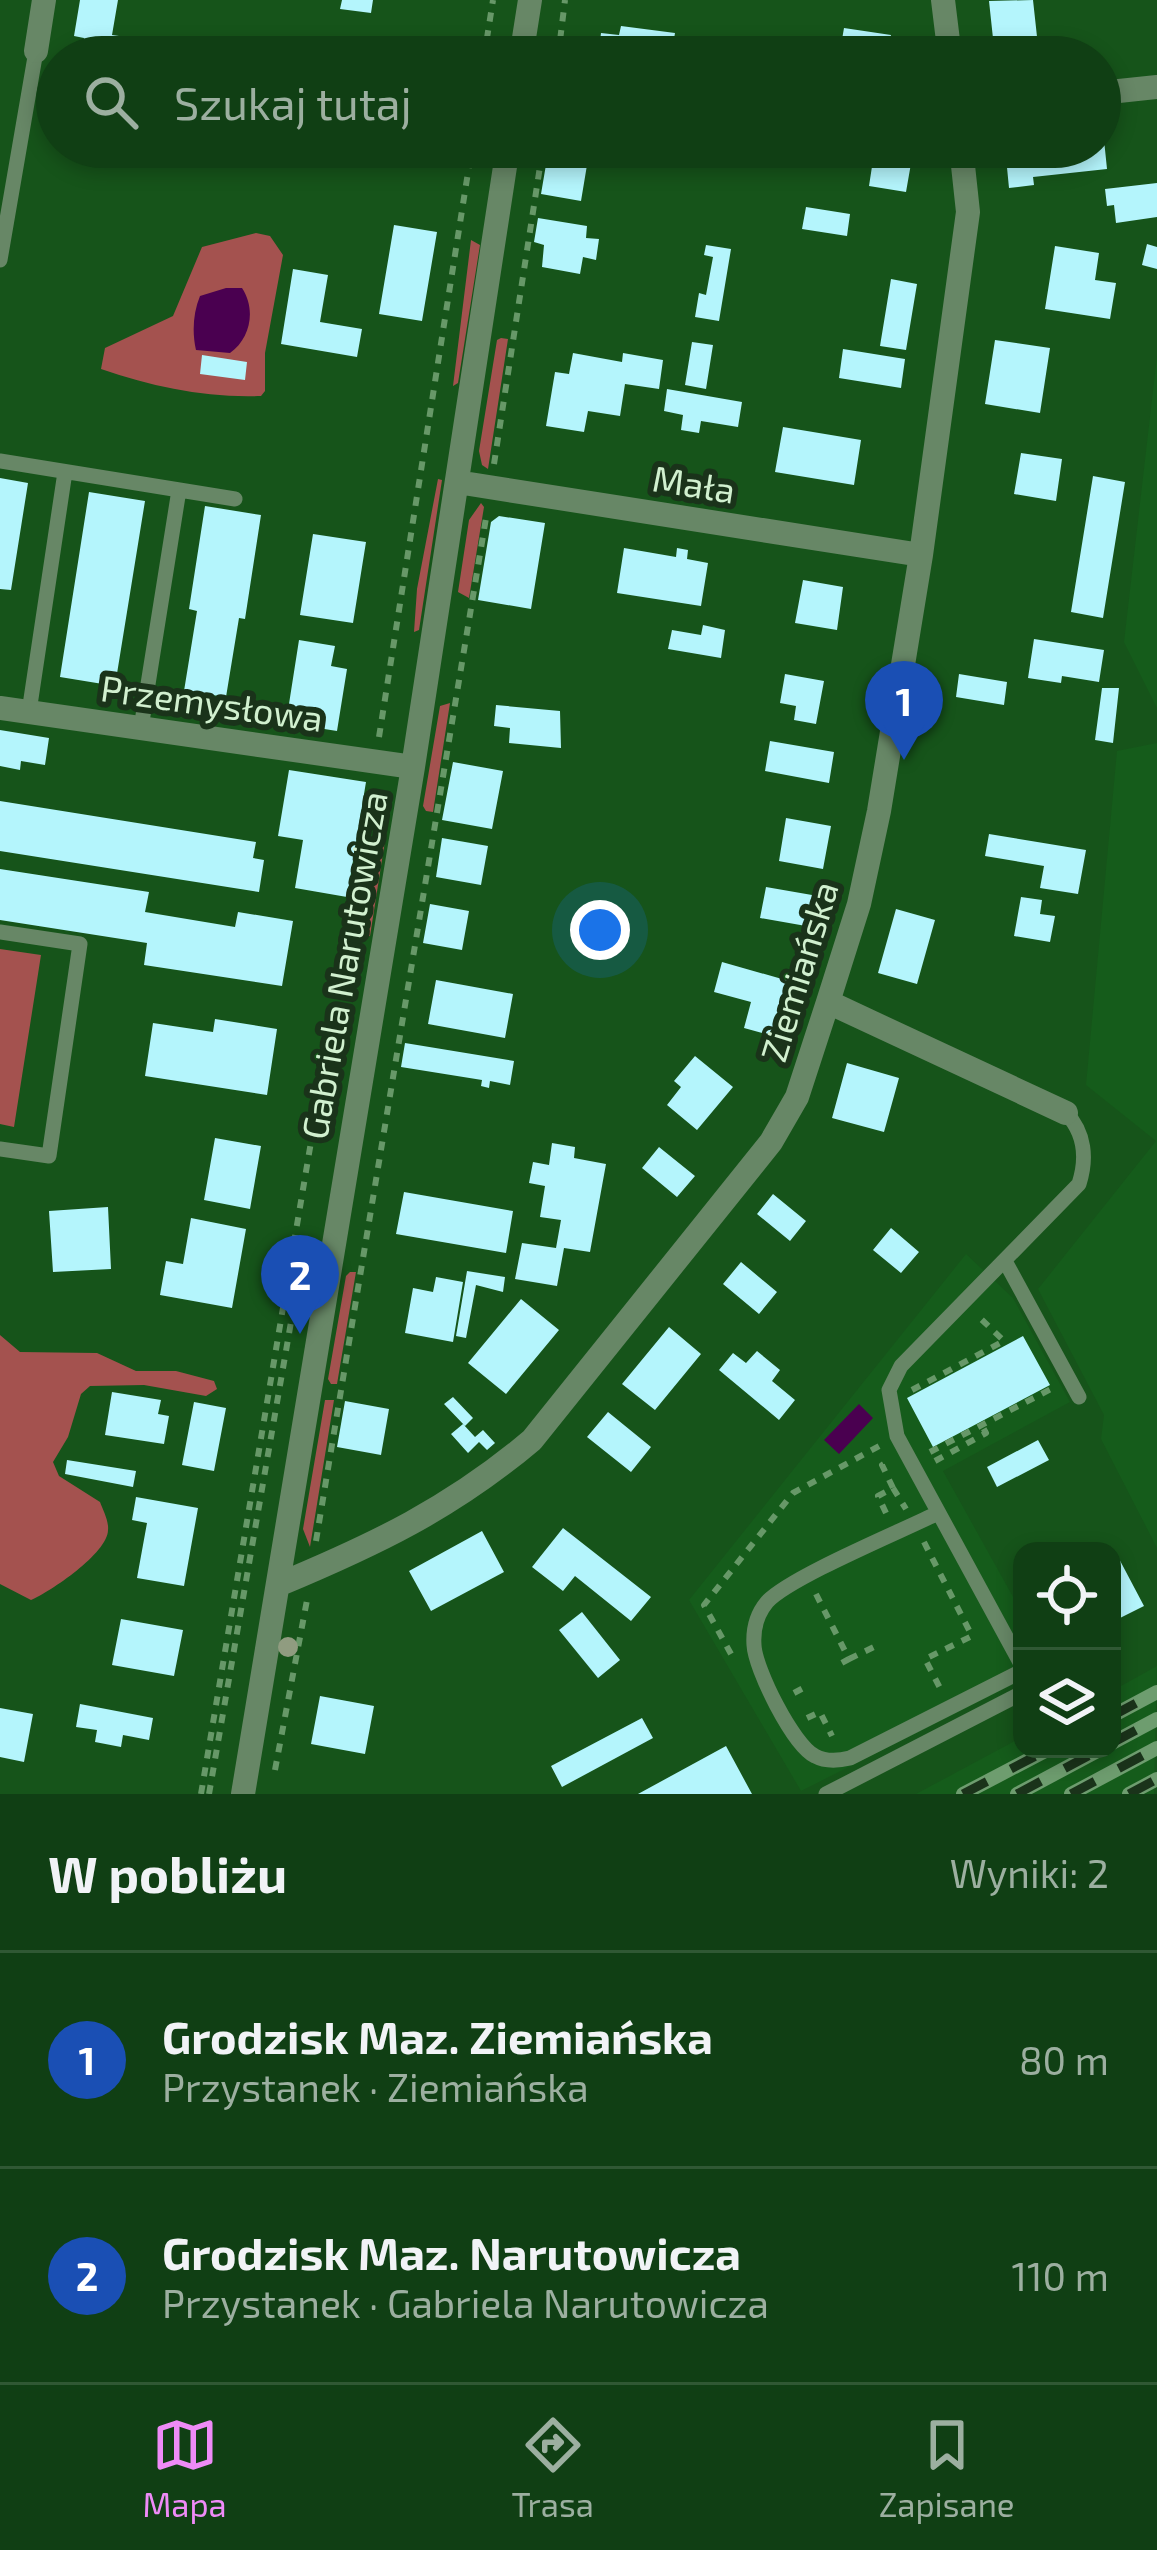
<!DOCTYPE html>
<html lang="pl">
<head>
<meta charset="utf-8">
<style>
  body { margin:0; font-family:"Exo 2",sans-serif; background:#1e4a22; color:#f1f3f6 }
  .controls { position:absolute; right:36px; bottom:36px; display:grid; overflow:hidden; border-radius:24px; box-shadow:0 6px 18px #0003 }
  .controls button { width:108px; height:108px; display:grid; place-items:center; padding:0; border:0; border-bottom:3px solid #305834; background:#103f14; color:#f1f3f6; font:60px sans-serif }
  .you { position:absolute; left:600px; top:930px; width:42px; height:42px; margin:-30px; border:9px solid #fff; border-radius:50%; background:#1a73e8; box-shadow:0 0 0 18px #1a73e833 }
  .badge { display:grid; place-items:center; width:78px; height:78px; border-radius:50%; background:#ee8bf7; color:#fff; font-size:39px; font-weight:700 }
  .pin { position:absolute; translate:-50% -99px; filter:drop-shadow(0 3px 6px #0008) }
  .pin::after { content:''; position:absolute; top:63px; width:42px; height:36px; background:inherit; clip-path:polygon(0 0,100% 0,50% 100%) }
  .list { margin:0; padding:0; list-style:none }
  h2 { display:flex; justify-content:space-between; align-items:center; height:156px; margin:0; padding:0 48px; font-size:51px }
  h2 small { font-size:39px; font-weight:400; color:#9cafa0 }
  .list li { display:grid; grid-template-columns:78px 1fr auto; gap:36px; align-items:center; box-sizing:border-box; height:216px; padding:0 48px; border-top:3px solid #305834 }
  .list b { display:block; font-size:45px; white-space:nowrap }
  .list p { margin:0; font-size:39px; white-space:nowrap; color:#9cafa0 }
  .list em { font-size:39px; font-style:normal; color:#9cafa0 }
  .icon { flex:none; width:66px; height:66px; fill:none; stroke:currentColor; stroke-width:2; stroke-linecap:round; stroke-linejoin:round }
  .map { position:relative; flex:none; width:1157px; height:1794px; overflow:hidden }
  .search { position:absolute; background:#103f14; box-shadow:0 6px 18px #0003; left:36px; right:36px; top:36px; height:132px; display:flex; align-items:center; gap:30px; box-sizing:border-box; padding:0 42px; border-radius:66px; color:#9cafa0; font-size:45px }
  .sheet { height:588px; background:#103f14 }
  nav { display:flex; justify-content:space-around; align-items:center; box-sizing:border-box; height:168px; border-top:3px solid #305834; background:#103f14; font-size:33px; color:#9cafa0 }
  nav a { display:grid; justify-items:center; gap:6px }
  nav .on { color:#ee8bf7 }
  .map>svg:first-child { display:block }
</style>
</head>
<body>
<div class="map">
<svg width="1157" height="1794" viewBox="0 0 1157 1794">
  <rect width="100%" height="100%" fill="#16541a"/>
  <path fill="#155c1b" d="M1157 356V708L1124 642Z
    M1157 743V1548L1101 1439 1104 1415 1038 1289 1156 1141 1086 1085 1117 751Z
    M966 1254 1013 1298 1070 1402 943 1471 1022 1613V1680L801 1791 689 1600Z
    M1157 1666 1154 1794H916L1022 1737V1749H1112V1691Z"/>
  <path fill="#a4524f" d="M256 233 270 236 283 255 265 353V391L261 396C205 398 154 387 101 369L105 348 173 316 202 247Z
    M471 240 480 245 458 383 453 386Z
    M501 338 508 339 488 469 482 465 479 451 497 340Z
    M438 479 442 480 419 630 414 632 417 589Z
    M481 503 484 507 469 598 458 592 469 520Z
    M450 703 433 812 426 811 423 806 440 706Z
    M386 791 390 809 370 936 362 937Z
    M0 949 41 955 14 1127 0 1124Z
    M350 1272H356L337 1384H331L328 1379 346 1276Z
    M0 1335 20 1352 97 1353 136 1371H176L214 1381 217 1389 206 1396 144 1385 90 1386 81 1394 68 1437 53 1462 59 1476 100 1502C103 1510 109 1521 108 1530 108 1553 50 1592 31 1600L0 1584Z
    M325 1400H334L310 1547 303 1529Z"/>
  <path fill="#4a0050" d="M226 288H242C256 309 251 338 230 353L196 350C192 333 193 313 200 296Z
    M859 1404 873 1418 839 1454 824 1440Z"/>
  <path fill="#b4f5fc" d="M80 0H118L112 35 126 37 123 57H81L84 38 74 36Z
    M342 0H373L371 13 340 9Z
    M1033 0 1039 55 995 57 989 1Z
    M621 26 675 33 671 57H598L601 33 619 35Z
    M844 28 891 35 888 57H839Z
    M403 40 459 50 458 57H400Z
    M1100 130H1103L1107 169 1033 177 1034 185 1009 188 1005 147H1100Z
    M549 147 589 153 581 201 541 194Z
    M826 147H859L857 160 825 155Z
    M875 147 913 152 906 192 869 186Z
    M1157 183V217L1116 223 1114 205 1107 206 1105 189Z
    M806 207 850 214 847 236 802 229Z
    M538 218 587 226 586 238 599 239 596 260 583 257 580 274 542 267 544 245 534 242Z
    M394 225 437 232 422 321 379 314Z
    M1147 244 1157 247V269L1142 265Z
    M706 245 731 249 719 321 695 317 699 293 706 295 713 257 704 255Z
    M1055 246 1099 253 1095 280 1116 283 1110 319 1045 309Z
    M293 269 328 275 320 322 362 329 357 357 281 344Z
    M891 279 917 284 906 350 880 346Z
    M995 340 1050 348 1040 413 985 404Z
    M692 342 713 345 706 389 685 385Z
    M843 349 905 359 901 388 839 378Z
    M573 353 622 362 623 353 663 360 659 389 625 384 620 416 588 411 584 432 546 426 555 372 569 374Z
    M202 355 247 362 245 380 200 374Z
    M667 389 742 402 738 427 701 421 699 433 681 430 683 415 664 411Z
    M783 427 861 440 854 485 775 472Z
    M1021 453 1062 459 1056 501 1014 494Z
    M1093 476 1125 482 1103 618 1071 612Z
    M0 478 28 483 11 590 0 589Z
    M89 492 145 501 115 686 60 677Z
    M205 506 261 515 245 619 239 618 226 697 184 691 197 611 189 609Z
    M499 516 545 523 531 609 478 600 491 522Z
    M313 534 366 542 353 623 300 615Z
    M624 548 676 557 677 548 688 550 687 559 708 563 701 606 617 593Z
    M803 580 843 587 837 630 795 623Z
    M703 625 725 630 721 658 668 649 672 630 701 635Z
    M1034 639 1104 650 1099 682 1062 676 1061 683 1028 678Z
    M299 640 335 646 331 666 347 669 337 731 286 723Z
    M785 674 824 681 816 724 794 720 796 706 780 703Z
    M959 674 1007 682 1004 705 956 697Z
    M1102 688H1119L1113 743 1095 740Z
    M496 705 560 711 561 748 509 743 510 728 494 726Z
    M0 730 49 738 45 765 21 761 20 770 0 766Z
    M770 741 834 752 829 783 765 771Z
    M453 762 503 771 492 829 442 820Z
    M289 770 366 782 347 897 295 888 303 840 278 836Z
    M0 801 256 842 253 858 264 860 259 892 0 851Z
    M786 818 831 826 823 869 779 861Z
    M989 834 1086 850 1078 894 1040 888 1044 866 985 856Z
    M442 838 488 846 481 885 436 877Z
    M0 869 149 892 145 912 235 927 238 912 293 921 282 986 144 965 147 943 0 920Z
    M766 887 812 895 806 926 760 918Z
    M1021 897 1042 900 1040 914 1055 916 1050 942 1014 936Z
    M430 904 469 911 462 950 423 943Z
    M896 909 935 920 917 984 878 973Z
    M722 962 789 981 773 1036 744 1028 751 1002 714 992Z
    M436 980 513 994 505 1038 428 1024Z
    M215 1019 277 1029 267 1095 145 1076 153 1023 213 1032Z
    M405 1043 514 1061 510 1085 490 1081 489 1088 481 1086 482 1080 401 1067Z
    M695 1056 733 1087 697 1130 667 1105 681 1087 674 1081Z
    M847 1063 899 1078 884 1132 832 1118Z
    M215 1138 261 1146 250 1209 204 1200Z
    M552 1143 575 1147 574 1158 606 1164 590 1252 564 1248 557 1286 515 1279 522 1243 556 1248 561 1220 540 1217 545 1186 529 1183 533 1162 549 1165Z
    M659 1147 695 1176 677 1197 642 1168Z
    M404 1192 513 1211 506 1253 396 1234Z
    M773 1194 806 1221 790 1241 757 1214Z
    M108 1207 111 1269 53 1272 49 1211Z
    M191 1218 246 1229 232 1308 160 1295 166 1261 183 1264Z
    M891 1228 919 1252 901 1273 873 1250Z
    M741 1262 777 1292 759 1314 723 1284Z
    M467 1271 505 1277 503 1292 476 1285 466 1338 456 1336Z
    M436 1277 463 1282 453 1342 405 1333 413 1288 433 1292Z
    M521 1299 559 1330 506 1394 468 1363Z
    M669 1327 701 1354 655 1410 622 1384Z
    M1023 1336 1050 1385 933 1447 907 1398Z
    M757 1351 780 1370 772 1381 795 1400 779 1420 719 1370 733 1353 746 1363Z
    M112 1392 161 1400 158 1414 169 1416 164 1444 105 1435Z
    M453 1397 473 1418 465 1426 444 1404Z
    M345 1401 389 1409 381 1455 337 1447Z
    M194 1402 226 1408 214 1471 182 1465Z
    M608 1412 651 1447 631 1472 587 1437Z
    M463 1424 475 1437 483 1430 495 1443 487 1450 479 1442 468 1453 451 1434Z
    M1038 1440 1049 1460 997 1487 987 1467Z
    M67 1460 136 1471 133 1487 65 1474Z
    M136 1497 198 1508 184 1586 137 1578 147 1523 132 1520Z
    M563 1528 651 1597 631 1621 575 1576 563 1591 532 1567Z
    M482 1531 504 1572 431 1611 409 1571Z
    M1116 1553 1144 1606 1112 1622V1555Z
    M582 1612 620 1660 598 1678 559 1630Z
    M121 1619 183 1630 174 1676 112 1665Z
    M320 1696 374 1706 365 1754 311 1744Z
    M80 1704 153 1718 149 1740 123 1735 121 1747 95 1742 97 1730 76 1727Z
    M0 1708 33 1714 24 1762 0 1757Z
    M642 1718 653 1738 562 1787 551 1766Z
    M726 1746 752 1794H638Z"/>
  <g fill="none" stroke-linecap="round" stroke-linejoin="round">
    <path stroke="#679868" stroke-width="6" stroke-dasharray="9 9" stroke-linecap="butt" d="M484 57 493 0
      M558 57 565 0
      M494 464 543 147
      M379 737 472 147
      M912 1390 1004 1341 980 1318
      M930 1452 1051 1389
      M935 1461 986 1433 980 1422
      M893 1488 906 1509
      M886 1513 878 1496 893 1488 882 1465 889 1461
      M316 1541 487 512
      M924 1542 972 1636 925 1659 940 1688
      M816 1594 849 1659 838 1665
      M731 1654 704 1605 793 1493 881 1445
      M849 1659 876 1646
      M794 1693 809 1685
      M807 1718 820 1712 832 1736
      M275 1770 307 1600
      M201 1794 371 786
      M209 1794 291 1322"/>
    <path stroke="#678766" stroke-width="15" d="M0 260 36 51
      M0 461 235 499
      M29 712 65 472
      M141 728 179 490
      M0 932 80 944 49 1156 0 1149
      M1005 1261 1079 1397
      M938 1513C902 1531 790 1577 767 1602 757 1614 753 1630 754 1645 755 1669 793 1745 815 1756 826 1762 838 1761 850 1758L1022 1671
      M1022 1666 897 1436 889 1390 901 1366 1079 1184C1087 1159 1085 1133 1066 1113
      M826 1794 1022 1693"/>
    <path stroke="#678766" stroke-width="24" d="M943 0 950 57
      M36 51 44 0
      M521 57 530 0
      M1100 93 1157 87
      M457 482 921 555
      M0 708 413 767
      M828 1002 1066 1113
      M278 1585C374 1545 452 1508 532 1440L771 1142 797 1097 828 1002 859 904 879 811 921 555 968 212 961 147
      M243 1794 413 767 508 147"/>
    <g stroke="#6e9d6f" stroke-width="14">
      <path id="rail" d="M1112 1716 1157 1692
        M1112 1743 1157 1719
        M963 1794 1049 1749
        M1017 1794 1101 1749
        M1071 1794 1157 1748
        M1129 1794 1157 1779"/>
    </g>
    <use href="#rail" stroke="#1a331a" stroke-width="9" stroke-dasharray="27" stroke-linecap="butt"/>
  </g>
  <circle fill="#909c80" cx="288" cy="1647" r="10"/>
  <g text-anchor="middle" dominant-baseline="central" stroke-width="12" stroke-linejoin="round" paint-order="stroke">
    <g font-size="36" fill="#d1f0cf" stroke="#1a331a">
      <text transform="translate(694 483) rotate(9)">Mała</text>
      <text transform="translate(212 702) rotate(8)">Przemysłowa</text>
      <text transform="translate(343 965) rotate(-80)">Gabriela Narutowicza</text>
      <text transform="translate(798 971) rotate(-73)">Ziemiańska</text>
    </g>
  </g>
</svg>
<div class="controls">
<button><svg class="icon" aria-label="locate" viewBox="0 0 24 24"><circle cx="12" cy="12" r="6"/><path d="M12 2v4M12 18v4M2 12h4M18 12h4"/></svg></button>
<button><svg class="icon" aria-label="layers" viewBox="0 0 24 24"><path d="M12 4l9 5-9 5-9-5zM3 14l9 5 9-5"/></svg></button>
</div>
<div class="you"></div>
<div class="pin badge" style="left:904px;top:760px;background:#1a4fb4">1</div>
<div class="pin badge" style="left:300px;top:1334px;background:#1a4fb4">2</div>
<div class="search"><svg class="icon" aria-label="search" viewBox="0 0 24 24"><circle cx="10" cy="10" r="6"/><path d="M15 15l6 6"/></svg>Szukaj tutaj</div>
</div>
<section class="sheet">
<h2>W pobliżu<small>Wyniki: 2</small></h2>
<ul class="list">
<li><span class="badge" style="background:#1a4fb4">1</span><div><b>Grodzisk Maz. Ziemiańska</b><p>Przystanek · Ziemiańska</p></div><em>80 m</em></li>
<li><span class="badge" style="background:#1a4fb4">2</span><div><b>Grodzisk Maz. Narutowicza</b><p>Przystanek · Gabriela Narutowicza</p></div><em>110 m</em></li>
</ul>
</section>
<nav>
<a class="on"><svg class="icon" aria-label="map" viewBox="0 0 24 24"><path d="M3 6l6-2 6 2 6-2v14l-6 2-6-2-6 2zM9 4v14M15 6v14"/></svg>Mapa</a>
<a><svg class="icon" aria-label="directions" viewBox="0 0 24 24"><path d="M12 3l9 9-9 9-9-9zM9 14v-3h6M13 9l2 2-2 2"/></svg>Trasa</a>
<a><svg class="icon" aria-label="saved" viewBox="0 0 24 24"><path d="M7 4h10v16l-5-4-5 4z"/></svg>Zapisane</a>
</nav>
</body>
</html>
